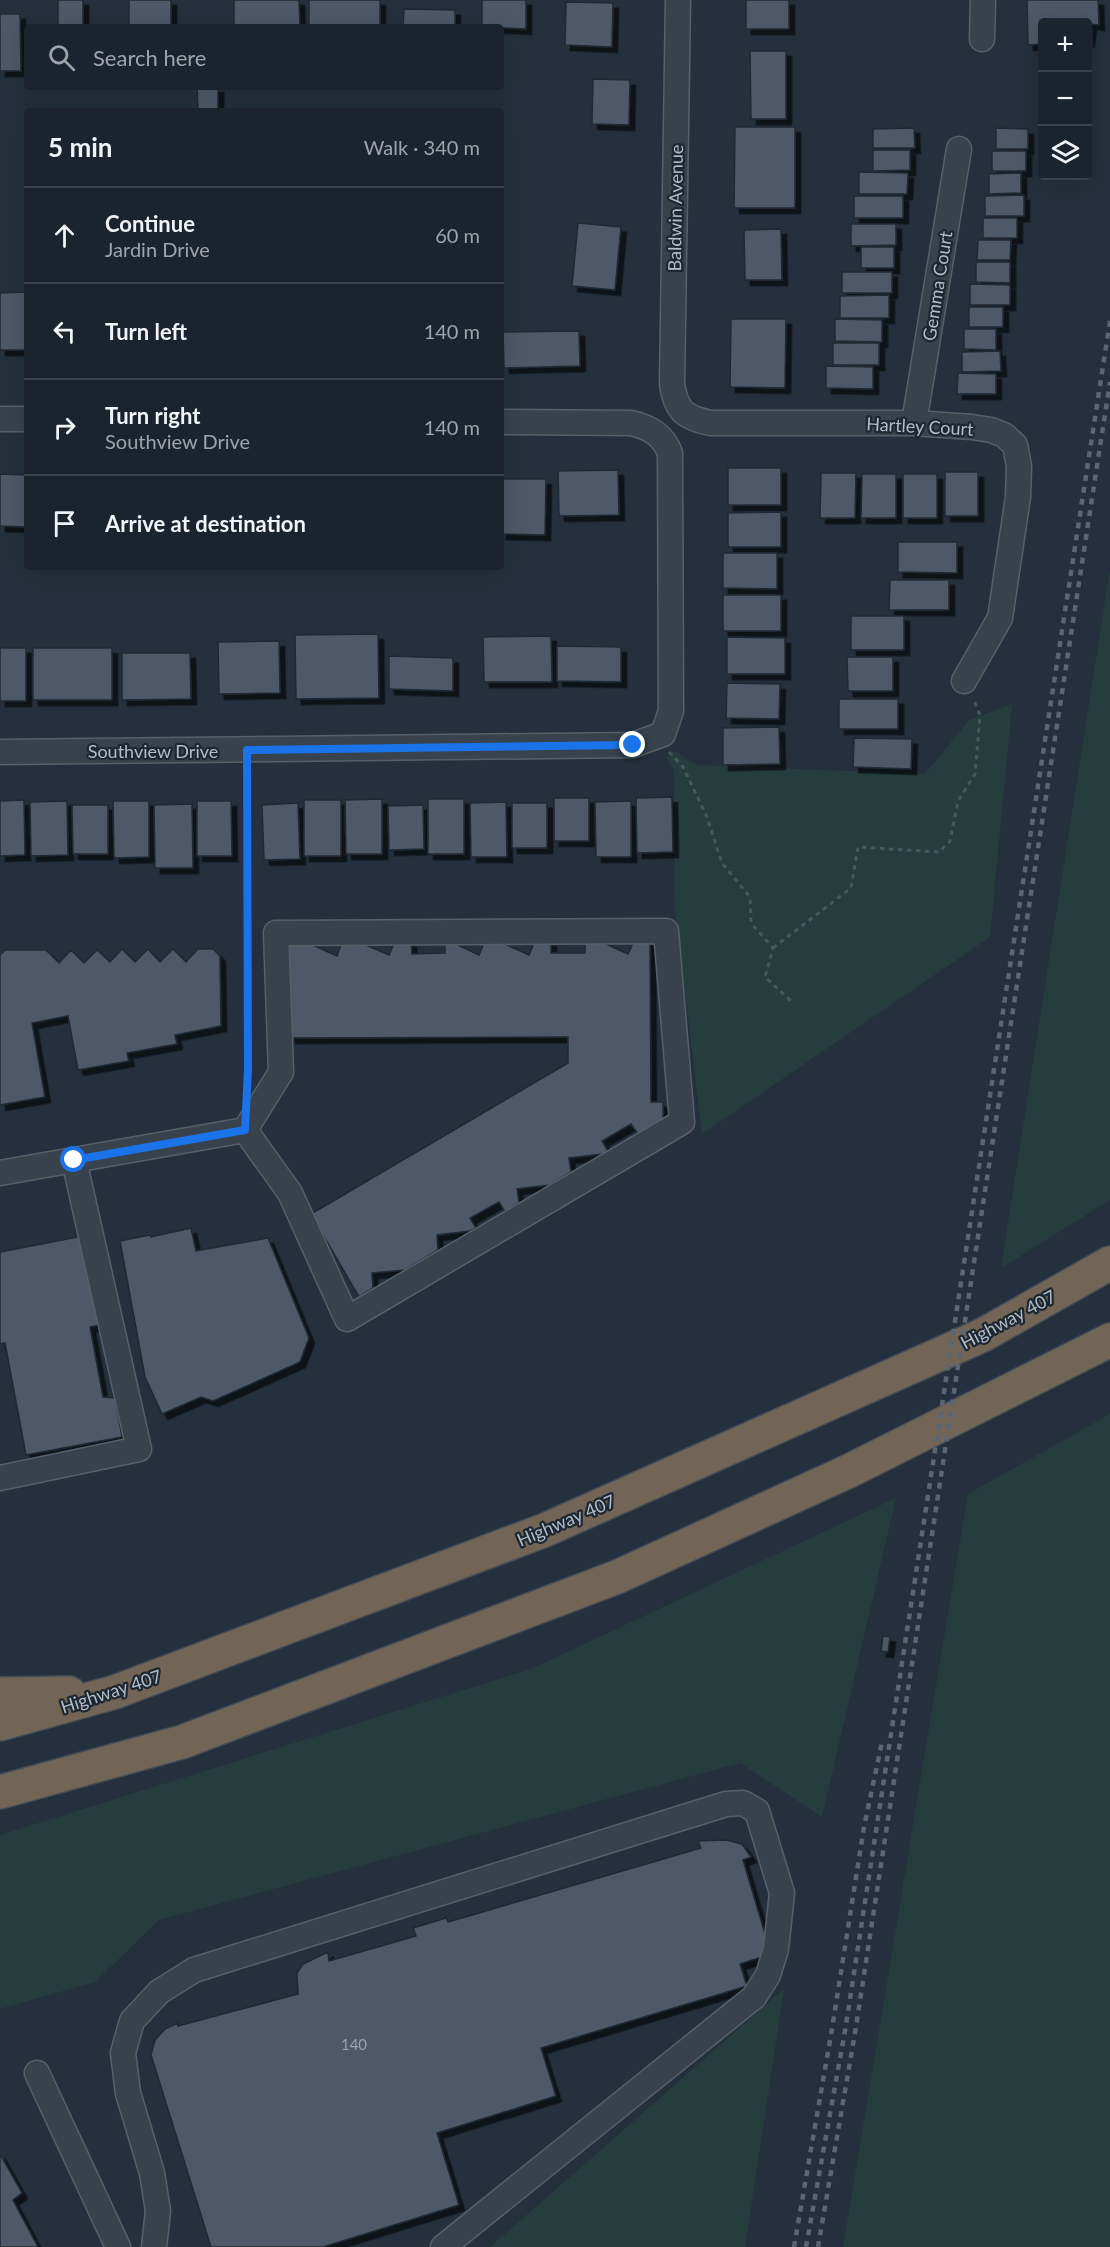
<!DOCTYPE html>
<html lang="en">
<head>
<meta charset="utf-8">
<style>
  body { margin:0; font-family:Lato,sans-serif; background:#28303a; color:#f1f3f6 }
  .controls { position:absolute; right:18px; top:18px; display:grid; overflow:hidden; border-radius:6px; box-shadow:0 6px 24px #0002 }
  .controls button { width:54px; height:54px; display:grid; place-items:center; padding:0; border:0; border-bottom:2px solid #39414a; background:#1b242e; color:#f1f3f6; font:30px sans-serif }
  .stop { position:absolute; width:18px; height:18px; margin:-14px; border:4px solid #1a73e8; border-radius:50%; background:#fff }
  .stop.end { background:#1a73e8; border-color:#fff; box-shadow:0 2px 6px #0008 }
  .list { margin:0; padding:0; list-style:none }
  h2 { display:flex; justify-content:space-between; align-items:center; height:78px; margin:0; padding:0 24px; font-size:26px }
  h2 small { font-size:20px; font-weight:400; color:#a0a4aa }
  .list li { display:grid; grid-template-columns:39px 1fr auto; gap:18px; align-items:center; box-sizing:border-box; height:96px; padding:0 24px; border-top:2px solid #39414a }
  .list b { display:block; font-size:22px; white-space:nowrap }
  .list p { margin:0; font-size:20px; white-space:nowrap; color:#a0a4aa }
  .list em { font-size:20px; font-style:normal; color:#a0a4aa }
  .icon { flex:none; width:33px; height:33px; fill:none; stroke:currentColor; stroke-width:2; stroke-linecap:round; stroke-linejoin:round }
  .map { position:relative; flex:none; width:1110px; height:2247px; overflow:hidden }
  .search { position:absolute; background:#1b242e; box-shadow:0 6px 24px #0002; left:24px; top:24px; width:480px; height:66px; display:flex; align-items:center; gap:15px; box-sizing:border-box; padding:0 21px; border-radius:6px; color:#a0a4aa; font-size:22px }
  .panel { position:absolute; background:#1b242e; box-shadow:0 6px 24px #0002; left:24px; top:108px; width:480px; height:462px; border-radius:6px }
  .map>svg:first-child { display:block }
</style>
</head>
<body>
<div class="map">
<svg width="1110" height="2247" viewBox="0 0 1110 2247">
  <defs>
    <filter id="shadow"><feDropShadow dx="5.5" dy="5.5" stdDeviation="0" flood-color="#0009"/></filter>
  </defs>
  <rect width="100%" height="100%" fill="#24303d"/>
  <path fill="#263d3e" d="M1110 569V1200L1001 1268Z
    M1012 704 990 937 702 1134 675 909 674 770 666 757 675 751 697 765 925 774 969 720Z
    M1110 1414V2247H843L968 1494Z
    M896 1498 822 1817 740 1763 159 1920 95 1982 0 2009V1835L531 1669Z
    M784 1989 745 2247H490Z"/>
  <path fill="#4d5968" stroke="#1f2934" stroke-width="1.5" filter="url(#shadow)" d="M58 0H83V27H58Z
    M129 0H171V27H129Z
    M234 0H299L300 27H234Z
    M309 0H380V27H309Z
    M482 0H526V29L482 27Z
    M746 0H789V29H746Z
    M1027 0H1098L1099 25 1091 24 1089 41 1088 42V22H1042V44L1028 45Z
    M566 2 613 3 612 47 565 45Z
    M404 9 455 10V27H403Z
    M0 14H20L21 71H0Z
    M750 51H786V119H751Z
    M593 79 630 80 629 125 592 124Z
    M197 87H218V111H198Z
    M735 127H795V208H734Z
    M914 128 915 148H873V129Z
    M996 128 1028 129V149H996Z
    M873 150H910V170L873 171Z
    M992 151H1026V171H992Z
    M859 172 908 173 907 194H859Z
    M1021 173V193L989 194V174Z
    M1024 195V216H985V196Z
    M854 196H903V218H854Z
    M983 218H1017V238H983Z
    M578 223 621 227 615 290 572 286Z
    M851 224H896V245L851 246Z
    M781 229 782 280H745L744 230Z
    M978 240H1011L1010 260H977Z
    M861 247H894V268H861Z
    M976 262H1010V283L976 282Z
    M842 272H892V293H842Z
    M970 284 1010 285V305H970Z
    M27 292V350H0V293Z
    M889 295V318H840V296Z
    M969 307H1003V327H969Z
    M731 319H786L785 388 730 387Z
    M835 319 882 320V342L835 341Z
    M964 329H996V350L964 349Z
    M579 331 580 366 504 368 503 332Z
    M833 343H879V365H833Z
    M1000 351 1001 371 962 372V352Z
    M826 366 873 367V389L826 388Z
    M958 373 996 374V394H957Z
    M728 468H781V505H728Z
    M618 470 619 515 559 516 558 471Z
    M945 472H978V516H945Z
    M821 473H856L855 518H820Z
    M0 474 27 475V527L0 526Z
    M862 474H896V518H861Z
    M903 474H937V518H903Z
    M501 479H546L545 535 501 534Z
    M781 512V547H728V513Z
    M898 542H957V573L898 572Z
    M723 553H777V589L723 588Z
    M890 580H949V610H889Z
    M723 595H781V631H723Z
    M851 616H904V650H851Z
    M378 634 379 698 296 699 295 635Z
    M551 636 552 682H484L483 637Z
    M727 637 785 638V674H727Z
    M279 641 280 693 219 694 218 642Z
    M557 646 621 647V682L557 681Z
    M0 648H26V701H0Z
    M33 648H112V700H33Z
    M122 653H190L191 699 122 700Z
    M389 656 453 658V691L389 689Z
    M847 657H893V691H848Z
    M727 683 780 684 779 719 726 718Z
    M839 699H898V729H839Z
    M779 727 780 764 723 765V728Z
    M854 738 912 739 911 769 853 767Z
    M672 797 673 852 637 853 636 798Z
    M554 798H589V841H554Z
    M382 799V854H346L345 800Z
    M428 799H464V854H428Z
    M24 800 25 855 0 856V801Z
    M304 800H341V856H304Z
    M67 801 68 855 31 856 30 802Z
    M113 801H149V857L114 858Z
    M197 801H231L232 856H197Z
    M631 801V857H596L595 802Z
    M506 802 507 857H471L470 803Z
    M298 803 300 859 264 860 262 805Z
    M512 803H547V848H512Z
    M192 804 193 868H155L154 805Z
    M72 805H108V854H73Z
    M423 805 424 849 389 850 388 806Z
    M597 940 628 954 634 941 650 940 651 1102H663V1119L638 1134 631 1124 602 1141 608 1151 603 1154 569 1158 571 1172 550 1185 517 1189 519 1203 505 1212 499 1202 470 1218 476 1228 470 1231 437 1235 438 1250 405 1270 372 1273 373 1288 359 1297 311 1214 568 1063V1037L290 1038 289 943 306 942 337 956 342 942H359L389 955 395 941 411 942 412 954 445 953V941H449L479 955 485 941H498L529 955 535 941H551V953H585V941Z
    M122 949 135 962 148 949 160 962 173 949 186 962 198 949H213L220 956 221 1026 175 1035 177 1044 127 1053 129 1061 78 1070 68 1016 32 1023 45 1097 0 1105V955L5 950H46L59 963 71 950 84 963 97 950 110 962Z
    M191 1228 196 1251 268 1238 309 1338 300 1362 213 1401 201 1397 162 1414 145 1377 120 1241 150 1235 151 1237Z
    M83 1236 103 1324 90 1327 103 1397 115 1398 122 1437 26 1455 5 1343 0 1344V1252Z
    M883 1636 890 1637 888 1652 881 1651Z
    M726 1840 742 1844 751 1857 743 1860 771 1954 740 1964 747 1986 541 2048 556 2096 437 2133 459 2205 323 2247H211L151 2055 155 2040 165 2029 178 2023V2026L298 1994 297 1973 303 1964 328 1952 329 1961 416 1936 413 1928 446 1918 448 1922 701 1848 698 1841Z
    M0 2154 22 2193 13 2200 38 2247H0Z"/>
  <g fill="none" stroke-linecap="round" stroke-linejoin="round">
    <g stroke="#56606b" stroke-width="27">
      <path id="minor" d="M678 0 672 384C676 411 685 418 711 423H914L972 427 991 430 1004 435 1015 445 1019 466 1018 497 1000 618 964 681
        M982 39 983 0
        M0 419H27
        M914 423 959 149
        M0 752 633 745 663 734 671 711 670 453C663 435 650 427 631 423L501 422
        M666 931 682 1122 347 1319 290 1193 245 1130 281 1072 276 933Z
        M0 1173 245 1130
        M0 1478 139 1449 74 1160
        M37 2073 118 2247
        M154 2247 158 2211 152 2173 128 2093 123 2053 132 2021 159 1992 194 1970 726 1804 743 1803 757 1811 782 1893 776 1949 768 1975 754 1997 443 2247"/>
    </g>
    <g stroke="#434d58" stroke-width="36">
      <path id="highway" d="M0 1694 69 1693
        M0 1724 115 1692 545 1530 983 1335 1110 1263
        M0 1792 182 1742 617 1577 849 1471 1110 1340"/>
    </g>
    <path stroke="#445a5b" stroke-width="3" stroke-dasharray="4.5 4.5" stroke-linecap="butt" d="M669 752 683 767 707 817 722 863 750 897 751 923 773 948 765 977 791 1001
      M247 769V1086
      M773 948 851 888 858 847 939 852 950 841 958 801 975 774 980 715 973 698"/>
    <use href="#minor" stroke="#38424d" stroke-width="24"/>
    <use href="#highway" stroke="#736555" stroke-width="33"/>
    <path stroke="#5a6674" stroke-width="4.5" stroke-dasharray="6 6" stroke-linecap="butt" d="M794 2247 832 2029 864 1827 882 1742
      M806 2247 845 2031 1110 321
      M818 2247 855 2033 1110 382"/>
  </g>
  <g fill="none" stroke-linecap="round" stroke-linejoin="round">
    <path stroke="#1a73e8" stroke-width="8" d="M74 1160 245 1130 248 1069 247 750 633 745"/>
  </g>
  <g text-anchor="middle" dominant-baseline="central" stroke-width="4.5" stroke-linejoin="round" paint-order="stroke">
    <g font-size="15" fill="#9aa4b0">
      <text x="354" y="2044">140</text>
    </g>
    <g font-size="18" fill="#b3bdc8" stroke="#1d2732">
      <text transform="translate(675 208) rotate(-89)">Baldwin Avenue</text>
      <text transform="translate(937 286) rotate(-81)">Gemma Court</text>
      <text transform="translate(920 426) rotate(3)">Hartley Court</text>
      <text x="153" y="751">Southview Drive</text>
      <text transform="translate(1008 1319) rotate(-28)">Highway 407</text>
      <text transform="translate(566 1520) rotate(-23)">Highway 407</text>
      <text transform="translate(111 1691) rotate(-18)">Highway 407</text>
    </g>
  </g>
</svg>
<div class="controls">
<button>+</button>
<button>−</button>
<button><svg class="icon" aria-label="layers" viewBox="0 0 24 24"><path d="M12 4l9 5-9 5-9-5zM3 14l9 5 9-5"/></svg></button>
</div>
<div class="stop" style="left:74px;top:1160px"></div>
<div class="stop end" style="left:633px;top:745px"></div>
<div class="search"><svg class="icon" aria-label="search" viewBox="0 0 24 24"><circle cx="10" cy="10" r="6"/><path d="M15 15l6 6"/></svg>Search here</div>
<section class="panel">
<h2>5 min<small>Walk · 340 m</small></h2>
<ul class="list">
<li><svg class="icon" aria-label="ahead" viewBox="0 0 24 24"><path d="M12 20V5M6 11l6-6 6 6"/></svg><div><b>Continue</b><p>Jardin Drive</p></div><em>60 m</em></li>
<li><svg class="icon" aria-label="left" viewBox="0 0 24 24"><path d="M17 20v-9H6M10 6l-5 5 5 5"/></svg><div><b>Turn left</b></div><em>140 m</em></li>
<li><svg class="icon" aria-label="right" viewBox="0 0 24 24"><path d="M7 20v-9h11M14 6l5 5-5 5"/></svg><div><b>Turn right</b><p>Southview Drive</p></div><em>140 m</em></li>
<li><svg class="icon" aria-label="arrive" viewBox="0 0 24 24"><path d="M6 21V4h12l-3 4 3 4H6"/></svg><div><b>Arrive at destination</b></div></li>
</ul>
</section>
</div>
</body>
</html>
